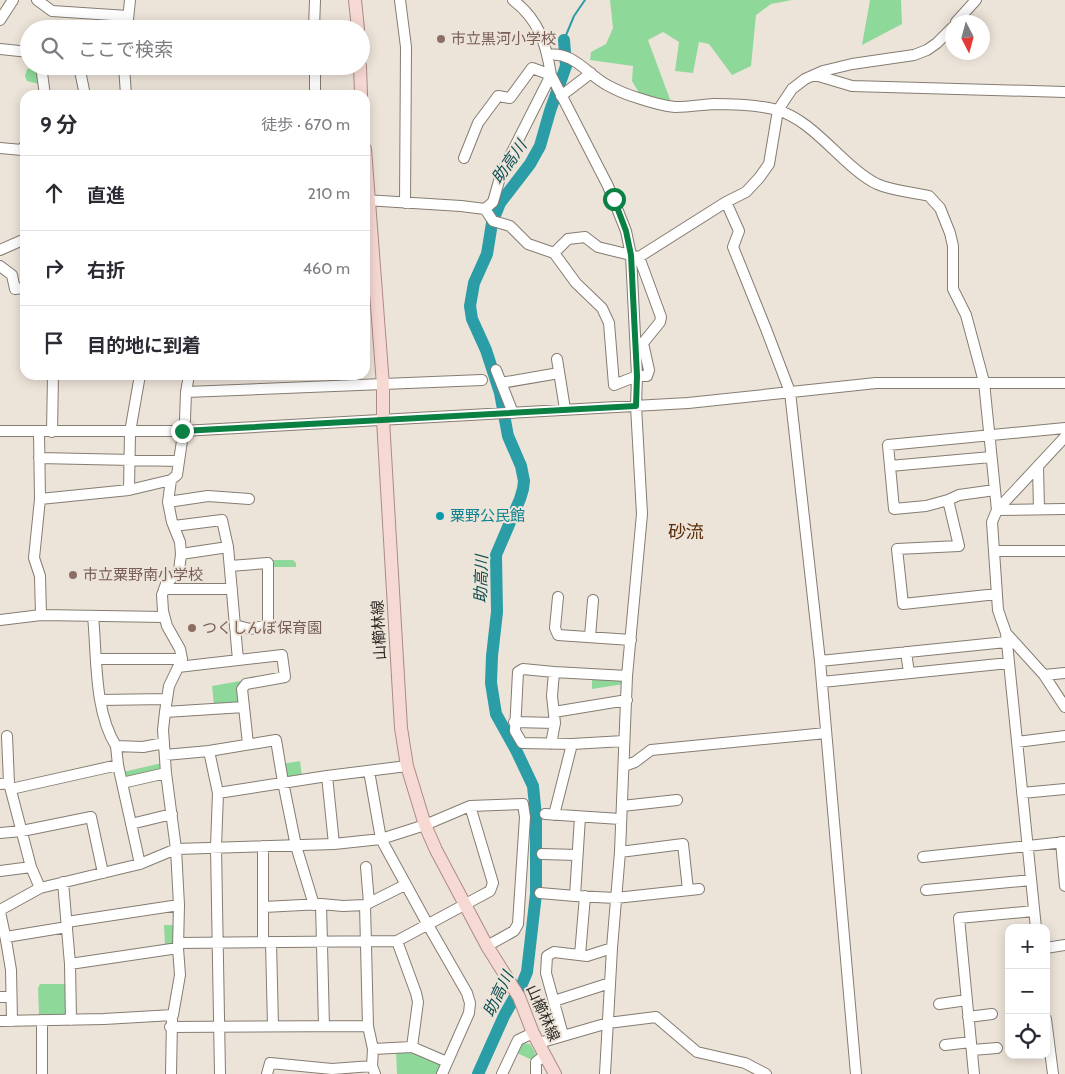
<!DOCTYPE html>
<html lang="ja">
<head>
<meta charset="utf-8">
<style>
  body { margin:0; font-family:Cabin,"Noto Sans JP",sans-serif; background:#f7f7f7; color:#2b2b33 }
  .controls { position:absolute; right:15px; bottom:15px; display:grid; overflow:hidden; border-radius:10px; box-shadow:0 2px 12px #0003 }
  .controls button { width:45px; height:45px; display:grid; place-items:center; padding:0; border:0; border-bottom:1px solid #e1e1e2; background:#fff; color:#2b2b33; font:25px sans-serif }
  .compass { position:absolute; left:945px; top:15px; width:45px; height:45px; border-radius:50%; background:#fff; box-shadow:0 2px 12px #0003; rotate:174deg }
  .stop { position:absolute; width:15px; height:15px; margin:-11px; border:4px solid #0b8043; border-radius:50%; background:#fff }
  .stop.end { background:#0b8043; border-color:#fff; box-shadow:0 1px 5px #0008 }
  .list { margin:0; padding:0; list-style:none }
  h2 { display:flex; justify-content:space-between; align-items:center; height:65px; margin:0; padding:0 20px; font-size:21px }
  h2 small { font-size:16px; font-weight:400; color:#7c7c81 }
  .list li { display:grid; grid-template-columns:32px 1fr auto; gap:15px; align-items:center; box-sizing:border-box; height:75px; padding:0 20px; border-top:1px solid #e1e1e2 }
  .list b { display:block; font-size:19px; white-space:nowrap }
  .list em { font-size:16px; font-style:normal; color:#7c7c81 }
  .icon { flex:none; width:28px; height:28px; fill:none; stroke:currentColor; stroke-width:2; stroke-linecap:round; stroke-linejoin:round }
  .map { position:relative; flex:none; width:1065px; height:1074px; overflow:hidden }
  .search { position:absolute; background:#fff; box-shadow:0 2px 12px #0003; left:20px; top:20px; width:350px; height:55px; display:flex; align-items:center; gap:12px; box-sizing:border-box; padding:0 18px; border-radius:28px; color:#7c7c81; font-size:19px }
  .panel { position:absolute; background:#fff; box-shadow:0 2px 12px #0003; left:20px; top:90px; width:350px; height:290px; border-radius:15px }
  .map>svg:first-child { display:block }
</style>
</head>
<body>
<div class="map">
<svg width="1065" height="1074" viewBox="0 0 1065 1074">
  <rect width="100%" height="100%" fill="#ede4d9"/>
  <path fill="#8ed99a" d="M610 0H792L771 4 756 15 751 66 732 75 709 44 699 42 693 73 675 71 679 42 663 32 648 40 671 102 641 96 632 81 633 66 590 60 591 52 606 44 613 28Z
    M870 0H901L902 24 862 45Z
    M37 67 39 84 27 81 25 76 27 69Z
    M271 560H293L296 563V567H271Z
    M592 678 624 681V684L592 689Z
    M240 681 241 700 239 704 214 706 212 686Z
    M300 761 302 776 288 778 284 774 282 764Z
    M162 763 160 772 128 779 124 776 123 772Z
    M164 925H175V941L171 945 165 946Z
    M40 984H67V1013L63 1016H39L38 988Z
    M521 1043 530 1044 536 1054 532 1060 515 1052Z
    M416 1050 438 1061 441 1066 437 1074H397L396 1051Z"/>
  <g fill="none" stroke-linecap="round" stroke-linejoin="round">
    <path stroke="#2b9da6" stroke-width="2" d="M564 40 574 16 585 0"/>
    <path stroke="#2b9da6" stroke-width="12" d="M478 1074 504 1016 522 984 527 972 536 894V816L533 786 516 750 496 714 491 683 492 656 497 612 496 555 520 499 523 489 524 481 521 466 508 436 500 393 486 350 472 319 470 306 474 283 487 254 492 223 500 203 530 164 540 146 550 111 566 66 564 40"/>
    <g stroke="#857c72" stroke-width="12">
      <path id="minor" d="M37 0 52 11 128 16
        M400 0 406 47 405 203
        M513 0C539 20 546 43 551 75L608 186 626 231 631 255 637 376 636 406 642 514 627 676 620 852 612 948 605 1074
        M0 20 13 0
        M956 22 976 0
        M127 29 130 0
        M314 29 315 0
        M0 49 29 52
        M548 55C573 51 587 74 607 85 616 90 628 95 638 98 650 102 663 106 675 107 688 107 701 105 713 104 732 104 759 105 777 110 815 121 843 167 877 184 893 191 912 192 929 196L940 208 950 233 953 246V289L966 315 984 382 997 510
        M41 66 45 95
        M79 66 85 95
        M124 66 126 95
        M315 66V95
        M815 75 852 86 1065 92
        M561 96 591 73
        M0 148 22 150 25 145
        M464 158 478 123 498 96 510 98 532 68 551 75 501 174 493 202 485 209
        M365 200 461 206 485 209 493 221 510 226 528 244 554 253 576 283 602 308 609 323 614 385 637 376H647L649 370 643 343 660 322 661 317 639 257
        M726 202 739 231 733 247 766 329 790 392 820 661 856 1074
        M0 250 25 239
        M554 253 568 239 585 237 598 247 639 257 726 202 746 192 759 178 769 164 778 110 792 89 805 79 823 71 852 64 914 55 927 50 937 43 952 28
        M0 266 12 275 15 289 25 288
        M557 359 565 409
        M496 370 513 413
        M501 383 559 373
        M186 392 482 380
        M0 431H182L688 403 876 383H1065
        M39 432 40 499 34 558 40 576 41 615
        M52 432 53 375
        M39 458 179 461
        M890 466 991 457
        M1038 466 1039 509
        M129 490 130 432 140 375
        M40 499 129 490 171 480 177 475 185 420 186 392 189 375
        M948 500 959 495 995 490
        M168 502 208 496 249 499
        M997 510 1065 509
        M174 526 222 520 228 547
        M994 551H1065
        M181 554 228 547 238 660
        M230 566 268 563V625L250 629 235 625
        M164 589H232
        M997 594 903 604 897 549 959 546 948 500 926 506 894 509 888 445 1065 428
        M558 597 555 628 558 635 631 640
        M93 616C97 657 94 711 116 746L143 747 164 743
        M0 620 41 615 164 617
        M1006 633 1044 675 1065 707
        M590 637 593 600
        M906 652 909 673
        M97 659H182
        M820 661 1006 642
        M178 667 282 655 285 677 246 684 242 689 244 707
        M554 672 627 676
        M1044 675 1065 673
        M822 682 1009 663
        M100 700 166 699
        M165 712 244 707 248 744
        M554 712 627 700
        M514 722 555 723 552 696 554 672 523 669 518 672 515 731 522 743 572 744 624 741
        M7 736 9 783
        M1017 742 1065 736
        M551 744 555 723
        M116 746 118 765 140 864
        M165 755 209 751
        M624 766 635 762 651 750 826 733
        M369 771 381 839 428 925 467 993 470 1003 469 1013 442 1074
        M327 776 334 844
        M122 783 166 773
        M0 784 9 783 31 867 40 888
        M11 789 118 765
        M218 793 327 776 407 766
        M1022 793 1065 789
        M622 806 677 800
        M545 814 620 819
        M554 815 572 744
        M131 824 172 814
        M0 833 22 831 91 817 103 873
        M1061 842 1065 886
        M263 846V942
        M620 852 683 844 688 890
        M542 854 577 855
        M923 857 1065 842
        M366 867 369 903
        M0 871 31 867
        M63 882 70 964 178 948
        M926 890 1031 880
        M540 893 575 896 580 817
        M575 896 616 898 699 889
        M321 904 324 1026
        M365 905 368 1026 373 1049 372 1066 375 1074
        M264 907 321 904 343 906 365 905 405 885
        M0 910 40 888 140 864 176 849 334 844 381 839 425 825 470 806 523 804 525 817 518 924 514 931 487 946
        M0 912 6 940 11 970 12 1021
        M67 922 179 905
        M1036 928 1006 633 998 610 992 522 997 510 1065 437
        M6 937 67 927
        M397 941 416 993 418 1002 412 1047
        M271 942 273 1026
        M178 943 397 941 490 891 493 883 470 806
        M1046 948 1065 945
        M580 955 585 896
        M70 964 71 1020
        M0 997H11
        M554 1001 610 983
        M939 1004 967 1000
        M968 1017 992 1014
        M1046 1019 1053 1074
        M0 1021 104 1019 173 1015 180 975 178 948 179 905 176 849 166 773 163 730 165 712 169 686 182 659 180 649 167 626 163 611 162 595 166 584 179 571 181 554 180 542 172 522 168 502 171 480
        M170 1027 368 1026
        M563 1035 546 973 547 956 554 952 587 956 612 948
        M539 1043 608 1023 656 1017 697 1052 745 1063 766 1074
        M945 1045 971 1042
        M373 1049 412 1047 447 1062
        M972 1050 997 1048
        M42 1074V1020
        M171 1074 172 1020
        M220 1074 216 847 218 793 209 751 276 740 283 782 296 846 314 905
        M267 1074 270 1063 332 1069 372 1066
        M502 1074 518 1040 533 1033
        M536 1074V1062L544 1056
        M974 1074 959 918 1034 911"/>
    </g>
    <g stroke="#ad8a84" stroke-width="14">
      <path id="major" d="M355 0 358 29
        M360 66 361 95
        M365 149 383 385V420L401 728 407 766 425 825 436 850 487 946 519 997 533 1033 555 1074"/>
    </g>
    <use href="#minor" stroke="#fff" stroke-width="10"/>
    <use href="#major" stroke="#f7d9d4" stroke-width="12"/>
  </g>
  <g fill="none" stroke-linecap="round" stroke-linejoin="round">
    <path stroke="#0b8043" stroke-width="6" d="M182 431 636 406 637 376 631 255 626 231 614 199"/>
  </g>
  <g fill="#8d6e63" stroke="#ede4d9" stroke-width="2">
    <circle cx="441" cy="39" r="5"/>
    <circle cx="73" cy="575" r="5"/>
    <circle cx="192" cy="628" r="5"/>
  </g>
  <circle fill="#0f9aa8" stroke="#ede4d9" stroke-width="2" cx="440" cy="516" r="5"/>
  <g text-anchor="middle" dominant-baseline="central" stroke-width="4" stroke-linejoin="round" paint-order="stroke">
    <g font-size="15" fill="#785e54" stroke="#ede4d9" text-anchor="start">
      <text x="451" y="39">市立黒河小学校</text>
      <text x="83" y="575">市立粟野南小学校</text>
      <text x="202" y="628">つくしんぼ保育園</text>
    </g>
    <g font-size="15" fill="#0d838f" stroke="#ede4d9" text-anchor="start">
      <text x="450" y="516">粟野公民館</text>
    </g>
    <g font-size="15" fill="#2d2925" stroke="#ede4d9">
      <text transform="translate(379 630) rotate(-93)">山櫛林線</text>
      <text transform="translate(543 1013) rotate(66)">山櫛林線</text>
    </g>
    <g font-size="16" font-style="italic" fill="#0c4d52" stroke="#ede4d9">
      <text transform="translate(509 162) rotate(-55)">助高川</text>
      <text transform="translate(481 579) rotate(-88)">助高川</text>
      <text transform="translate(498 994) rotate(-64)">助高川</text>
    </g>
    <g font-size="18" fill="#5a2d0a" stroke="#ede4d9">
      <text x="686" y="532">砂流</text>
    </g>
  </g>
</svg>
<div class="controls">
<button>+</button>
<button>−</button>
<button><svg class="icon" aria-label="locate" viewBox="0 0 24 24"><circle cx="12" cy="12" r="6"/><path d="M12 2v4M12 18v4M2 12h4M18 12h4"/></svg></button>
</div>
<svg class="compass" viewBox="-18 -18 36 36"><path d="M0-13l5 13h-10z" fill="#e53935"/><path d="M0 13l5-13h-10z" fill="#7c7c81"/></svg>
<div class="stop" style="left:614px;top:199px"></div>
<div class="stop end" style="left:182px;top:431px"></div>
<div class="search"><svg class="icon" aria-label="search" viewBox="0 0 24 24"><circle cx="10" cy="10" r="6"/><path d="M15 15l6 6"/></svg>ここで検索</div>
<section class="panel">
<h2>9 分<small>徒歩 · 670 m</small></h2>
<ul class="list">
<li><svg class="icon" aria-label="ahead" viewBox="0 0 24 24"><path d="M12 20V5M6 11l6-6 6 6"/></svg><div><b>直進</b></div><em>210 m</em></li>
<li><svg class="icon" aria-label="right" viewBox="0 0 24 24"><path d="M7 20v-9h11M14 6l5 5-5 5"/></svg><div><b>右折</b></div><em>460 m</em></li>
<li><svg class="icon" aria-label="arrive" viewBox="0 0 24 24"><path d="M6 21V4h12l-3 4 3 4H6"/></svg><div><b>目的地に到着</b></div></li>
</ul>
</section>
</div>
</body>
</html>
